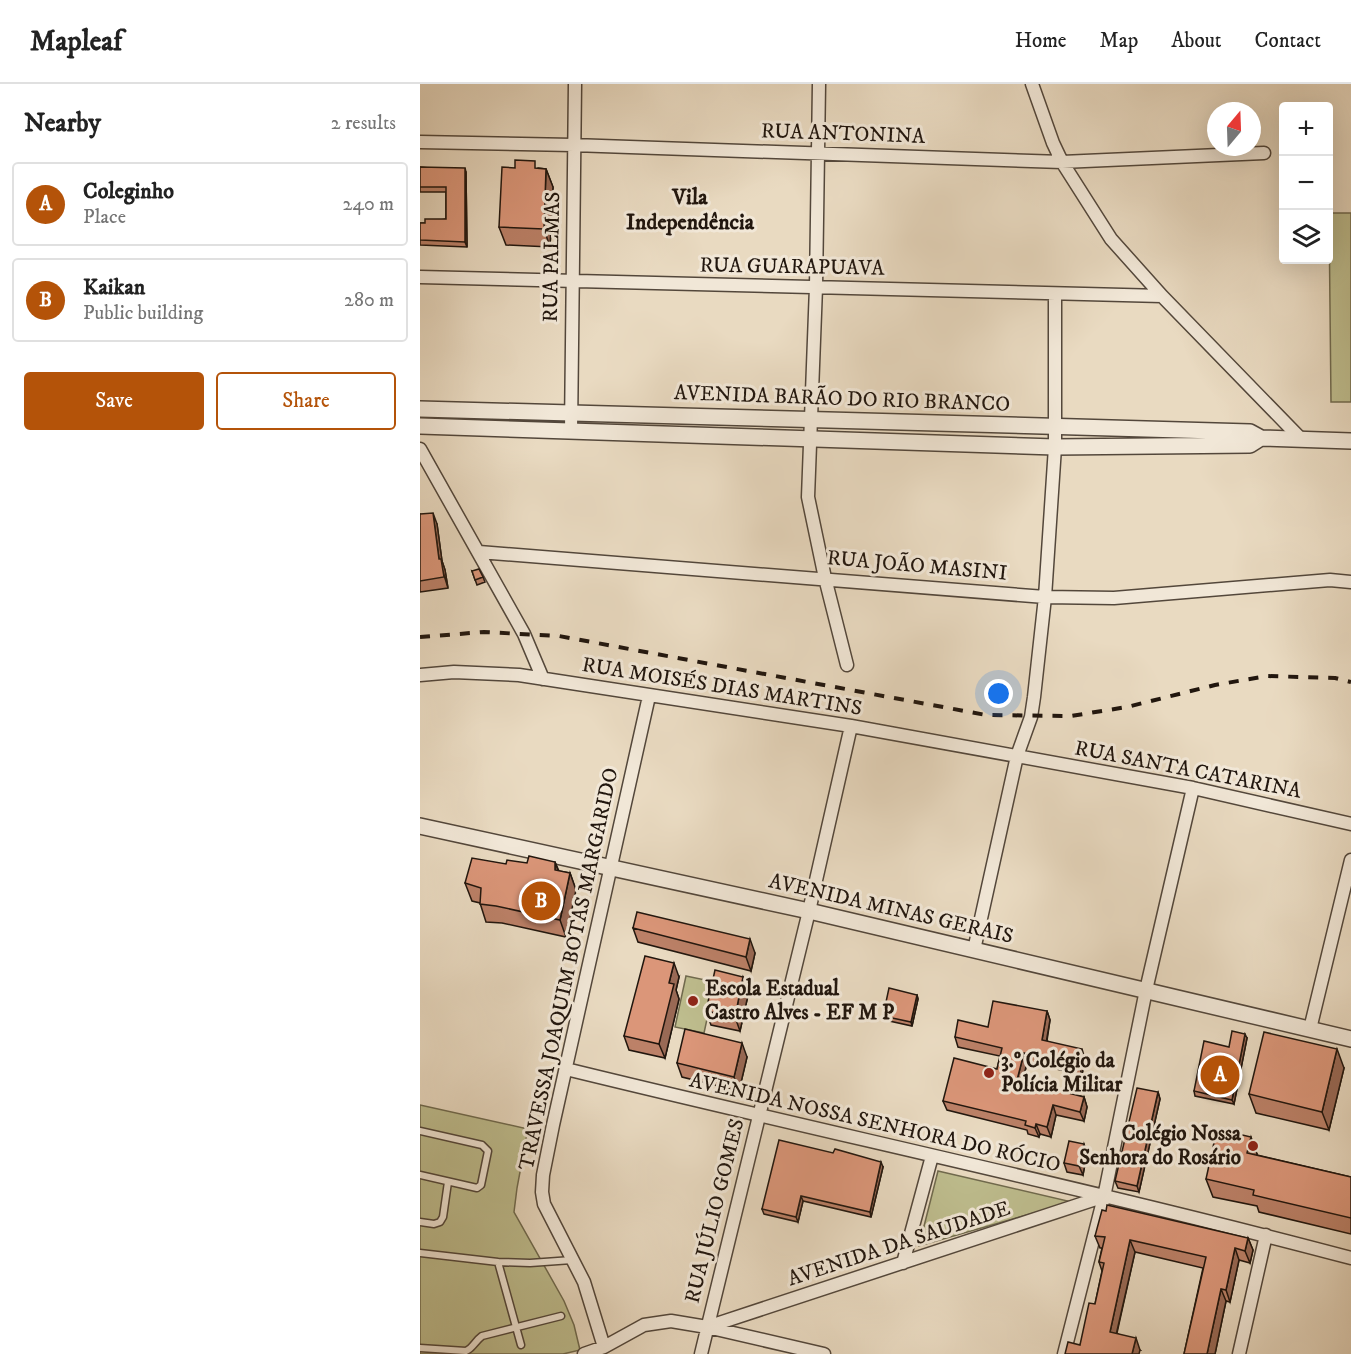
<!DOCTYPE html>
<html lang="en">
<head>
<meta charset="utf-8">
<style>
  body { margin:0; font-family:"IM FELL DW Pica",serif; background:#f6f6f6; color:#222 }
  .controls { position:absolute; right:18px; top:18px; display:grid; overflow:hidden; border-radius:6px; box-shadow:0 6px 24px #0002 }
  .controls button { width:54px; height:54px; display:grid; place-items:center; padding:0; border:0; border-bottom:2px solid #e0e0e0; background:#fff; color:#222; font:30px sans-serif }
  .compass { position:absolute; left:787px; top:18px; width:54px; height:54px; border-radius:50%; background:#fff; box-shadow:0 6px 24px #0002; rotate:19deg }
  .you { position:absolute; left:579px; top:610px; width:21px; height:21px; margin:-15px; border:4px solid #fff; border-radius:50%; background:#1a73e8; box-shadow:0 0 0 9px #1a73e833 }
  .badge { display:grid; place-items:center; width:39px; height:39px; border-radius:50%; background:#b45309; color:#fff; font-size:20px; font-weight:700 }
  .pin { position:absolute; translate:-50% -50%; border:3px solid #fff; box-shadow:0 2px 6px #0006 }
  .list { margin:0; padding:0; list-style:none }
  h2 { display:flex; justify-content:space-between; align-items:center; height:78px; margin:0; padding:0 24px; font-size:26px }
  h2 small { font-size:20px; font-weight:400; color:#767676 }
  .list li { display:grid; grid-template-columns:39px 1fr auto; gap:18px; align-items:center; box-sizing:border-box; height:84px; margin:0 12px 12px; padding:0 12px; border:2px solid #e0e0e0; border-radius:6px }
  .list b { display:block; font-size:22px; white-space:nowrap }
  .list p { margin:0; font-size:20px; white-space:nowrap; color:#767676 }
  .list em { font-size:20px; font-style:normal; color:#767676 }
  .actions { display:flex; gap:12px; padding:18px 24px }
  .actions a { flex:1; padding:14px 0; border:2px solid #b45309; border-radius:6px; text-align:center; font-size:21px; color:#b45309 }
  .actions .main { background:#b45309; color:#fff }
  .icon { flex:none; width:33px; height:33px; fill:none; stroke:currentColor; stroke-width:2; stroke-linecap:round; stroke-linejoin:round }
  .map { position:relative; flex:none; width:931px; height:1270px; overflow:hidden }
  header { display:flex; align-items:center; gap:36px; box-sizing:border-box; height:84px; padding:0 30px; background:#fff; border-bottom:2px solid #e0e0e0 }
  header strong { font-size:28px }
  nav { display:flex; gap:33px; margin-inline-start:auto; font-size:21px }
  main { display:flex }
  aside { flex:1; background:#fff }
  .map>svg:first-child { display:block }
</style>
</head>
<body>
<header>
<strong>Mapleaf</strong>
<nav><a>Home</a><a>Map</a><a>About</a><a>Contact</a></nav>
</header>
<main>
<aside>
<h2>Nearby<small>2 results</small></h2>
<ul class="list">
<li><span class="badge">A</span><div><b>Coleginho</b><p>Place</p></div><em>240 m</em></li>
<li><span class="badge">B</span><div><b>Kaikan</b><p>Public building</p></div><em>280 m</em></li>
</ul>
<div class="actions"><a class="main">Save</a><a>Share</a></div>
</aside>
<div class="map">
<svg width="931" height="1270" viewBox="0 0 931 1270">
  <rect width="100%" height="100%" fill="#e9dac1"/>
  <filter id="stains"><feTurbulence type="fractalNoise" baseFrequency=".00333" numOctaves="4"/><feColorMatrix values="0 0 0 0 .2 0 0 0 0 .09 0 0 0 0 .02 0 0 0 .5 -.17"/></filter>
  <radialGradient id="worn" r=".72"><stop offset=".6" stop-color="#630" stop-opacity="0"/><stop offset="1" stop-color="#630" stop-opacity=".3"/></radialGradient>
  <path fill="#bebd8e" stroke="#706a4e" stroke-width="1.5" d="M909 129H931V318H911Z
    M266 892 295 898 284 949 255 943Z
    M0 1021 108 1045 97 1104 94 1128 144 1217 154 1241 160 1266 143 1270H0Z
    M518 1087 652 1118 499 1162Z"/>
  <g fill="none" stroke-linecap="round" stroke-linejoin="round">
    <g stroke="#53473b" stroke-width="9">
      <path id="service" d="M0 1047 62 1061 68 1067 61 1101 57 1104 0 1091
        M0 1138 14 1140 20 1138 23 1133 28 1098
        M0 1169 78 1178 110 1179 152 1176
        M78 1178 101 1261
        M0 1264 46 1267C53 1264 55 1257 62 1252L141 1232"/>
    </g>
    <g stroke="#53473b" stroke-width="15">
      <path id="minor" d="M399 0 396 203 388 413 405 494 427 581
        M612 0 633 59 642 78 691 155 742 212 882 356
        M0 58 153 61 642 78 844 69
        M0 193 742 212
        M151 347 155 0
        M0 365 104 550 123 595
        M59 468 625 513 694 514 910 496 931 498
        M0 591 34 588 99 591 431 642 773 704 931 740
        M554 866 597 672 611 633 614 613 625 513 635 363V210
        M890 945 931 776
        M146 985C407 1049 671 1105 931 1174
        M483 1179 512 1072
        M287 1243 682 1113
        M184 1263 164 1198 124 1120 122 1108 123 1091 133 1041 229 612
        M164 1270 184 1263 224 1241 251 1237 287 1243 404 1270
        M281 1270 389 827 431 642
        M644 1270 684 1113 726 906 773 704
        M819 1270 846 1151"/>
    </g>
    <g stroke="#53473b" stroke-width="18">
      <path id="tertiary" d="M0 325C277 331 553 341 830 348L841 354 931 357
        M0 342 635 363 830 361 841 354
        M0 742 389 827 931 955"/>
    </g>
    <use href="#service" stroke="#f1e7d7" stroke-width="6"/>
    <use href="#minor" stroke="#f1e7d7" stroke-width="12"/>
    <use href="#tertiary" stroke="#f1e7d7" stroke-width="15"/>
    <path stroke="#21160e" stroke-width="4" stroke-dasharray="10 10" stroke-linecap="butt" d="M0 553 64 548 139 552 566 631 651 632 707 623 795 601 847 592 915 594 931 598"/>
  </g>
  <path fill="#bc8168" stroke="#21160e" stroke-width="1.5" d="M0 83 46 88 47 163 0 161V139H5L26 135V108H0Z
    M118 84 126 85 133 103 130 163 86 161 79 143Z
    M0 430 17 440 22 477 25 486 28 504 0 508Z
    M52 487 63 493 65 498 57 501Z
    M135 778 139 787 150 789 156 806 146 853 82 839 66 838 60 819 52 817 45 799 86 780Z
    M213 844 335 869 331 887 218 858Z
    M259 893 256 906 259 915 245 974 209 966 204 952Z
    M323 893 329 907 320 947 291 941 286 927Z
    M497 911 498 915 492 942 465 936 463 932Z
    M627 927 630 936 627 957 665 975 662 991 607 978 603 998 664 1013 667 1023 664 1037 636 1031 631 1053 620 1050 619 1053 608 1050 607 1046 527 1026 523 1017 577 985 580 972 538 963 535 953 568 943Z
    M827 954 814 1020 775 1012 774 1007 809 963Z
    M327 973 319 1007 262 993 257 979Z
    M924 984 909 1046 836 1029 829 1010Z
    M738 1008 740 1015 719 1108 698 1104 695 1097Z
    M667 1069 663 1091 647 1088 644 1079Z
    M837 1070V1071L931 1093V1150L839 1128 837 1122 793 1113 786 1095Z
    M463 1083 451 1133 383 1117 378 1138 344 1130 342 1125Z
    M675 1152 828 1154 833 1166 830 1179 819 1176 810 1218 806 1217 795 1270H764L783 1184 715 1168 697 1249 720 1266 660 1261 675 1220 682 1187 679 1178 682 1164H680Z"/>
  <path fill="#996955" stroke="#21160e" stroke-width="1.5" d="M45 84 46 88 47 163 45 158Z
    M126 85 133 103 130 163 124 145Z
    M13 429 17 440 22 477 25 486 28 504 19 475Z
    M135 778 141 795 135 786Z
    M150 789 156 806 146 853 140 836Z
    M330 855 335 869 331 887 326 873Z
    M254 879 259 893 256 906 259 915 245 974 239 960 249 899Z
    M323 893 329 907 320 947 315 933Z
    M497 911 498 915 492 942 491 938Z
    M627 927 630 936 625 965 622 956Z
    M825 950 827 954 814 1020 812 1016Z
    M322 959 327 973 319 1007 314 993Z
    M662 965 665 975 662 991 659 982Z
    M917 965 924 984 909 1046 902 1028Z
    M604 969 607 978 601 1006 597 996Z
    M738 1008 740 1015 719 1108 717 1102Z
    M664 1013 667 1023 664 1037 660 1028Z
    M633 1021 636 1031 631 1053 627 1043Z
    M616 1040 620 1050 619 1053 615 1044Z
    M831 1053 837 1070 834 1086 827 1069Z
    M664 1060 667 1069 663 1091 659 1082Z
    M461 1078 463 1083 451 1133 450 1128Z
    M381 1112 383 1117 378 1138 376 1133Z
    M828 1154 833 1166 830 1179 825 1167Z
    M710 1156 715 1168 694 1260 690 1248Z
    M815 1164 819 1176 810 1218 806 1206Z
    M801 1205 806 1217 795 1270H787Z
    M716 1254 720 1266 719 1270H712Z"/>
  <path fill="#db9679" stroke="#21160e" stroke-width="1.5" d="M95 76 115 77V84L126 85 124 145 79 143 82 83 95 84Z
    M0 83 45 84V158L0 156V139H5V135H26V103H0Z
    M13 429 19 475H21L24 493 0 497V430Z
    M59 485 63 493 55 496 52 487Z
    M109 772 135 778V786L150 789 140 836 76 822 60 820 61 804 45 799 52 774 86 780 87 776 107 779Z
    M217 828 330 855 326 873 213 844Z
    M225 872 254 879 249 899 254 900 239 960 204 952Z
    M295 886 323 893 315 933 286 927Z
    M469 904 497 911 491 938 463 932Z
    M573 917 627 927 622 956 662 965 659 982 604 969 597 996 664 1013 660 1028 633 1021 627 1043 616 1040 615 1044 605 1041 606 1037 523 1017 534 974 577 985 582 964 535 953 538 936 568 943Z
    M265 945 322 959 314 993 257 979Z
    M812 947 825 950 812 1016 774 1007 784 957 809 963Z
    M844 948 917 965 902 1028 829 1010Z
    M717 1004 738 1008 717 1102 695 1097Z
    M797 1045 831 1053 827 1069 931 1093V1134L833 1111 834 1106 786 1095Z
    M359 1056 413 1069 415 1065 461 1078 450 1128 381 1112 376 1133 342 1125Z
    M649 1057 664 1060 659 1082 644 1079Z
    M687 1121 828 1154 825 1167 815 1164 806 1206 801 1205 787 1270H764L786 1173 710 1156 690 1248 716 1254 712 1270H645L648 1258 660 1261 669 1219 675 1220 684 1179 679 1178 685 1153 675 1152 682 1126 686 1127Z"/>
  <g fill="#8f2418" stroke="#f1e7d7" stroke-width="2">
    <circle cx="273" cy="917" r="6"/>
    <circle cx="569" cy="989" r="6"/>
    <circle cx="833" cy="1062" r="6"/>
  </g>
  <g text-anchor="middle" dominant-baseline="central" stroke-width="6" stroke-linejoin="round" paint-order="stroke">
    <g font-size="21" fill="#21160e" stroke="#f1e7d7">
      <text transform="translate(423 50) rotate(2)">RUA ANTONINA</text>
      <text transform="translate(132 173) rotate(-89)">RUA PALMAS</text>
      <text transform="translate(372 183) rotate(1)">RUA GUARAPUAVA</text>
      <text transform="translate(422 315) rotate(2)">AVENIDA BARÃO DO RIO BRANCO</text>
      <text transform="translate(497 482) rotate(5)">RUA JOÃO MASINI</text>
      <text transform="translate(302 603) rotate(9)">RUA MOISÉS DIAS MARTINS</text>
      <text transform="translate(768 686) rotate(11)">RUA SANTA CATARINA</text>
      <text transform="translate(471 825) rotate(13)">AVENIDA MINAS GERAIS</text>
      <text transform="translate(149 885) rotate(-78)">TRAVESSA JOAQUIM BOTAS MARGARIDO</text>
      <text transform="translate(455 1039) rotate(13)">AVENIDA NOSSA SENHORA DO RÓCIO</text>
      <text transform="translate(295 1127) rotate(-76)">RUA JÚLIO GOMES</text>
      <text transform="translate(479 1160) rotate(-18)">AVENIDA DA SAUDADE</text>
    </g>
    <g font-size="21" font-weight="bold" fill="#21160e" stroke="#f1e7d7" text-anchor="start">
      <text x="285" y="905">Escola Estadual<tspan x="285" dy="24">Castro Alves - EF M P</tspan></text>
      <text x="581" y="977">3.º Colégio da<tspan x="581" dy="24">Polícia Militar</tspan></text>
      <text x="821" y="1050" text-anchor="end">Colégio Nossa<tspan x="821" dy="24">Senhora do Rosário</tspan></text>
    </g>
    <g font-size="22" font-weight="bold" fill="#21160e" stroke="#f1e7d7">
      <text x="270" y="113">Vila<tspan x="270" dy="25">Independência</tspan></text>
    </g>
  </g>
  <rect width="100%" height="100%" filter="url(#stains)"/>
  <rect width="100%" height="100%" fill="url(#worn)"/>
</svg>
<div class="controls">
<button>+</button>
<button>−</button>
<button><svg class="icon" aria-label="layers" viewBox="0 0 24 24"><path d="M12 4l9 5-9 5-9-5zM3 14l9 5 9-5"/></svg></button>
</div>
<svg class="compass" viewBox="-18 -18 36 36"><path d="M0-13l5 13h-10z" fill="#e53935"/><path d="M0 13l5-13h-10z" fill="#767676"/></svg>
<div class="you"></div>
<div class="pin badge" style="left:800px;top:991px">A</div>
<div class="pin badge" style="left:121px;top:817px">B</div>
</div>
</main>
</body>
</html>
